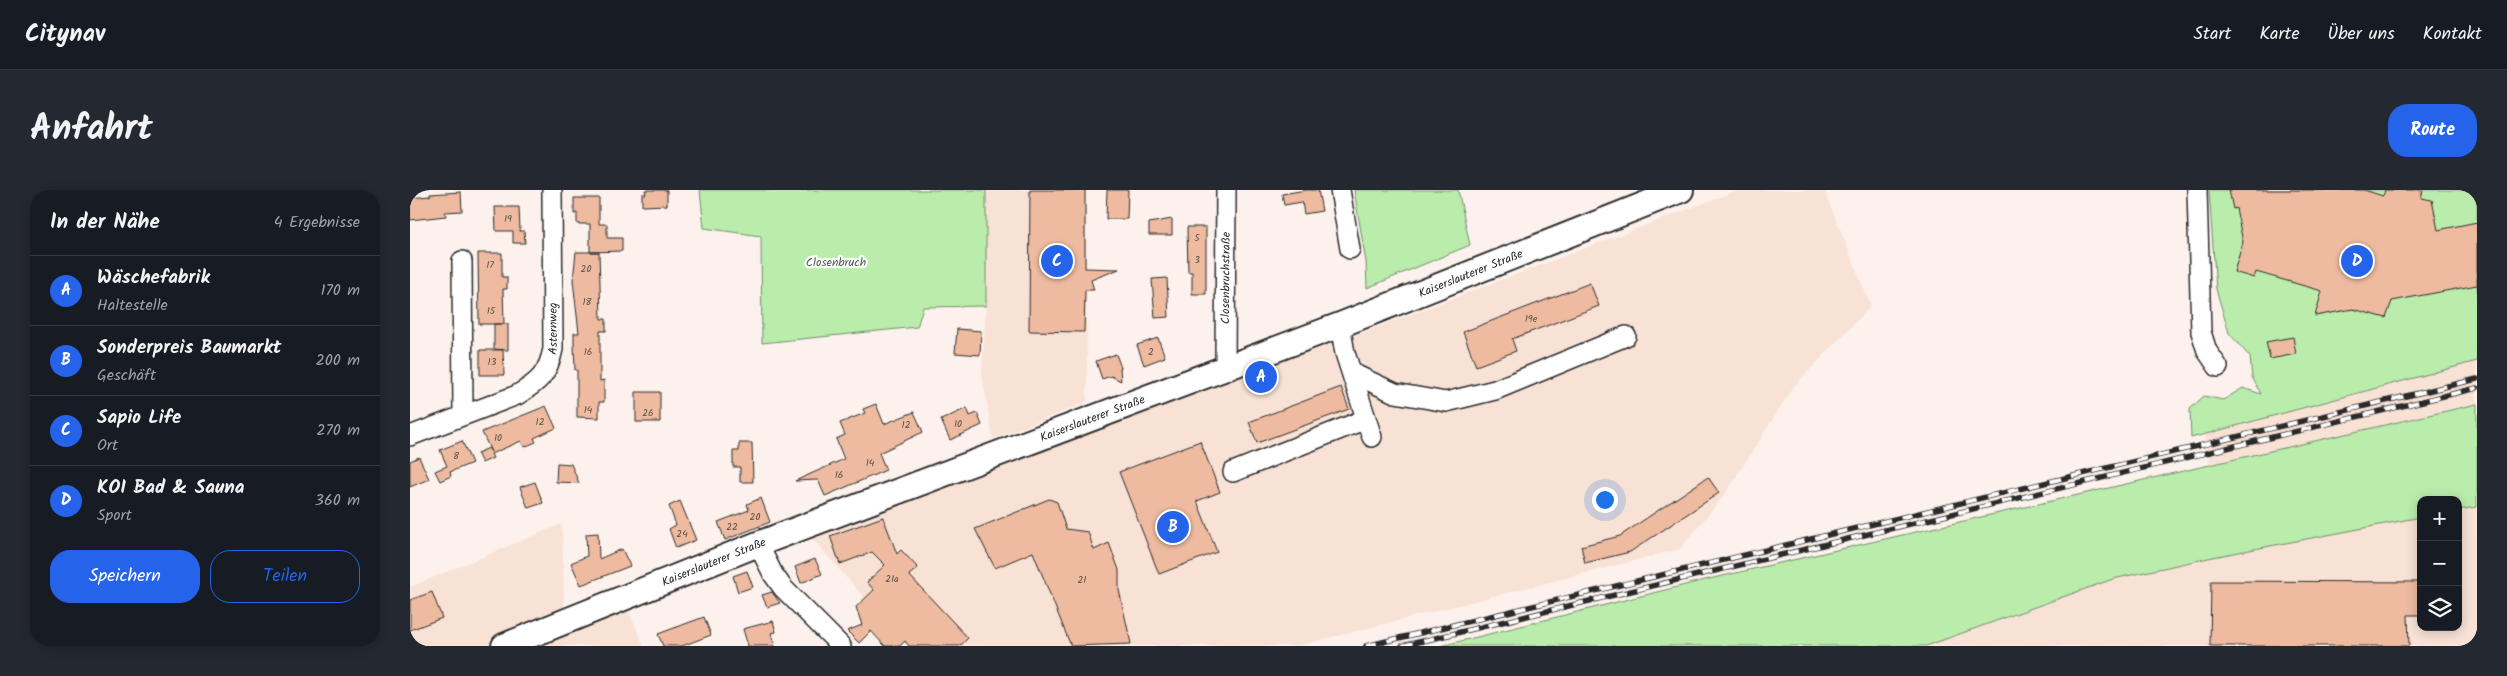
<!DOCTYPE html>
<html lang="de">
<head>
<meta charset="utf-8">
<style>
  body { margin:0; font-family:Kalam,sans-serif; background:#242831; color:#f1f3f6 }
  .controls { position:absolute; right:15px; bottom:15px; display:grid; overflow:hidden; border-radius:10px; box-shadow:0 2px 12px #0003 }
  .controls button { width:45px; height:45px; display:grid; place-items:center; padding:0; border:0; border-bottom:1px solid #363941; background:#171b24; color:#f1f3f6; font:25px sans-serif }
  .you { position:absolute; left:1194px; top:309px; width:18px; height:18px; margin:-12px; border:4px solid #fff; border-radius:50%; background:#1a73e8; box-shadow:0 0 0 8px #1a73e833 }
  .badge { display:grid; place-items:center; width:32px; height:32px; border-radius:50%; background:#2563eb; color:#fff; font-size:16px; font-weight:700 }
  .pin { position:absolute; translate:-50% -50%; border:2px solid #fff; box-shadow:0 1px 5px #0006 }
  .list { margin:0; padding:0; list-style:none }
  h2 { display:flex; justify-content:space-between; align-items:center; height:65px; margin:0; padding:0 20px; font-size:21px }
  h2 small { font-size:16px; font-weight:400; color:#9ea1a6 }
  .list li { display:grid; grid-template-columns:32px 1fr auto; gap:15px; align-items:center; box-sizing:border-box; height:70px; padding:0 20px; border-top:1px solid #363941 }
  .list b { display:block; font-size:19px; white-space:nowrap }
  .list p { margin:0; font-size:16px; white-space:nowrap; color:#9ea1a6 }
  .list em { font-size:16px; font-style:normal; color:#9ea1a6 }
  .actions { display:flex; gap:10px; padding:15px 20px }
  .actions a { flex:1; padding:11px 0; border:1px solid #2563eb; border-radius:20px; text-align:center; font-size:18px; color:#2563eb }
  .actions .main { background:#2563eb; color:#fff }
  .icon { flex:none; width:28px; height:28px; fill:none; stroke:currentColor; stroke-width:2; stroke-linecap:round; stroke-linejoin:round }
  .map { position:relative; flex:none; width:2067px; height:456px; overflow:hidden; border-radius:20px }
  header { display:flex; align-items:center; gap:30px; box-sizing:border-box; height:70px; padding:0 25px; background:#171b24; border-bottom:1px solid #363941 }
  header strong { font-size:24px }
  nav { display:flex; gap:28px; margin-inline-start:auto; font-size:18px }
  .intro { display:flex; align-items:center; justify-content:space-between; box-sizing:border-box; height:120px; padding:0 30px }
  h1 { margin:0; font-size:35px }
  .button { padding:12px 22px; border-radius:20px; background:#2563eb; color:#fff; font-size:18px; font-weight:700 }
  main { display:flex; gap:30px; padding:0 30px }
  aside { flex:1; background:#171b24; border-radius:20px; box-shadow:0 2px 12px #0003 }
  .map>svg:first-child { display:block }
</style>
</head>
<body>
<header>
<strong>Citynav</strong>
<nav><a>Start</a><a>Karte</a><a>Über uns</a><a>Kontakt</a></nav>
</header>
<div class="intro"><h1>Anfahrt</h1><a class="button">Route</a></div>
<main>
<aside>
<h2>In der Nähe<small>4 Ergebnisse</small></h2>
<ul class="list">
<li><span class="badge">A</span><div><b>Wäschefabrik</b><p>Haltestelle</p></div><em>170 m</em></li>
<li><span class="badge">B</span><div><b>Sonderpreis Baumarkt</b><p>Geschäft</p></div><em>200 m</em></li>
<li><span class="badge">C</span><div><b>Sapio Life</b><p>Ort</p></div><em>270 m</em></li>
<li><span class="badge">D</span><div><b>KOI Bad &amp; Sauna</b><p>Sport</p></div><em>360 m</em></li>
</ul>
<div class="actions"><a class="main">Speichern</a><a>Teilen</a></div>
</aside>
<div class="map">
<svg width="2067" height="456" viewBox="0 0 2067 456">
  <rect width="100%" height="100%" fill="#fcf1ec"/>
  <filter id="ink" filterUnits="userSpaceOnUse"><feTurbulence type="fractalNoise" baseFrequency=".02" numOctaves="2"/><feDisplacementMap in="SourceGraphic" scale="10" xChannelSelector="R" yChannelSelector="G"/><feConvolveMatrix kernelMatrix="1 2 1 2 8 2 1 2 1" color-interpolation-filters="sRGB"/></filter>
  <g filter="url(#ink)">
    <path fill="#f8e1d5" d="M576 0H676L677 212 583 249 572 183 576 116Z
      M1329 0H1414L1461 116 1384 196 1315 304 1270 359 887 456H497L400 346 683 238 957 141Z
      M2067 171V214L1801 274 1795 244Z
      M2067 317V456H1516L1703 389 1803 367 2011 327V437H2048V320Z
      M152 334 154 415 160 436 215 413 234 456H0V397Z"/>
    <path fill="#baecac" stroke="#728c6c" d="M290 0H576V116L513 117 507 137 352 153 351 46 294 38Z
      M944 0H1048L1060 55 957 98 956 72Z
      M1799 0H2067V171L1781 248 1780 219 1794 206 1813 210 1833 198 1851 204 1842 187 1840 167 1819 143 1806 99Z
      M2067 214V317L2048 320V310H2011V327L1803 367 1703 389 1516 456H1031L1295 390Z"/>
    <path fill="#eebba0" stroke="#2b2b2b" d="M235 0H257V15L232 16V4H236Z
      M620 0H675V78L709 79 681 90 684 100H675L674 142 619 141Z
      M697 0H718L717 29H696Z
      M896 0H908L912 21 894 24 892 12 874 15 872 4Z
      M1819 0H1954L1973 6 1975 0H2013L2011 8 2022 10 2028 40 2067 32V95L1982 111 1976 128 1943 119 1905 126 1912 101 1846 82 1844 88 1824 82 1833 52 1826 18 1823 19Z
      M51 2 52 21 35 22 36 26 0 30V8L20 6V4Z
      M164 8H189V34H197V48H212V61L180 62V34H167V23L164 24Z
      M85 17H109L110 41H114L115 53H103V41H86Z
      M762 29V45H739V33Z
      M777 37H796V104H782V82H778Z
      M166 62H189L191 129H196V141H190V191L194 190V212H189V228L167 227V180H165L164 155V143H169L163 90Z
      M68 63H92V87H97V99H93L94 134H69Z
      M757 88 759 127 745 128 742 89Z
      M1180 93 1189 116 1102 149 1106 161 1066 176 1053 142Z
      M84 134H98V160L84 159Z
      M547 139 571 141 570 165 545 163Z
      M1883 147 1886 164 1860 169 1856 152Z
      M748 148 755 167 734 175 727 155Z
      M70 160H93L94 185H70Z
      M706 164 711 178H710L711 191 701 186 692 189 686 171Z
      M931 197 939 219 847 253 839 232Z
      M226 202H250V232H226Z
      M466 214 474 234 504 222 513 242 469 263 476 280 415 306 408 290 385 291 434 269 426 249 435 245 430 233 455 223 453 219Z
      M136 216 146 238 124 248 126 252 114 257 111 251 81 264 83 268 72 273 67 263 79 258 81 262 72 242Z
      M557 218 560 226 567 223 572 235 540 250 531 230Z
      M52 251 62 273 40 282 41 286 30 291 25 281 37 276 30 260Z
      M790 251 810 302 787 311 807 362 749 384 709 282Z
      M329 253H342L343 292H330V277H323V261H329Z
      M9 267 19 289 0 297V271Z
      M147 273 161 274 169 293 146 292Z
      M1298 287 1309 303 1220 362 1175 373 1171 356 1210 346Z
      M125 292 133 313 118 318 110 297Z
      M351 308 360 332 315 350 308 332 339 320 337 314Z
      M639 309 647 312 656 339 678 342 684 360 699 353 709 380V400L721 454 661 456 623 362 585 378 565 339Z
      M270 311 286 350 266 358 259 339 266 335 259 316Z
      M473 327 487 364 491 360 508 378 499 385 558 448 550 456H499L495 451 490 456H475L461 441 449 453 437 441 452 435 446 417 464 400 457 392 475 375 462 362 430 374 420 346Z
      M188 343 189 369 212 359 220 376 171 395 161 373 177 366 176 344Z
      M405 369 412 384 391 393 385 377Z
      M337 381 343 397 328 402 323 386Z
      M1801 391 2011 392V425H1998L1999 456H1800Z
      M22 402 32 428 0 440V410Z
      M362 402 370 413 357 417 352 405Z
      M294 427 301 445 272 456H253L248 444Z
      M363 431 366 442 361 443 365 456H338L333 439Z"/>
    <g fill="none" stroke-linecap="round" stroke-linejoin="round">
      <g stroke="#2b2b2b" stroke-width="22">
        <g id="minor">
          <path d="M930 0 940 59"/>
          <path d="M1787 0 1791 142 1797 161 1808 177"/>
          <path d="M52 71 53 225"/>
          <path d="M930 135 935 163 962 247"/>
          <path id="s1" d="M815 177 816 0"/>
          <path d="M942 183 985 203 1036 212 1085 200 1216 146"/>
          <path id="s2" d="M0 246 107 205C129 192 138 184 143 159L142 0"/>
          <path d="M823 282 956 229"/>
          <path d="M348 354 363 384 373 398 431 456"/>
        </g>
      </g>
      <g stroke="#2b2b2b" stroke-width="28">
        <g id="major">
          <path id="s3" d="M94 456 348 354 930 135 1271 0"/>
        </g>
      </g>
      <use href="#minor" stroke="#fff" stroke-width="19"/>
      <use href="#major" stroke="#fff" stroke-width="24"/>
      <g stroke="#2b2b2b" stroke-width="5.5">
        <path id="rail" d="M956 456 2067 189
          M992 456 2067 198"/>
      </g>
      <use href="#rail" stroke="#fff" stroke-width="4" stroke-dasharray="11" stroke-linecap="butt"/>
    </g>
  </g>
  <g text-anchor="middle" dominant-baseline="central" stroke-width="4.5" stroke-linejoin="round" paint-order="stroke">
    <g font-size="10" fill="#5c4f48">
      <text x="98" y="29">19</text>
      <text x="787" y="48">5</text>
      <text x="787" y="70">3</text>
      <text x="80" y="75">17</text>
      <text x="176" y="79">20</text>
      <text x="177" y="112">18</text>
      <text x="81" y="121">15</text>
      <text x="1121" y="129">19e</text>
      <text x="178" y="162">16</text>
      <text x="741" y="162">2</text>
      <text x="82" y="172">13</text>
      <text x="178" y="220">14</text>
      <text x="238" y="223">26</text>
      <text x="130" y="232">12</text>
      <text x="548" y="234">10</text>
      <text x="496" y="235">12</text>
      <text x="88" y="248">10</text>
      <text x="46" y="266">8</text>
      <text x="460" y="273">14</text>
      <text x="429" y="285">16</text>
      <text x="345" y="327">20</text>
      <text x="322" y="337">22</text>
      <text x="272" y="344">24</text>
      <text x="482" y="389">21a</text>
      <text x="672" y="390">21</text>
    </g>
    <g font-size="12" fill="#4f5b4b" stroke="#fff">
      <text x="426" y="72">Closenbruch</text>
    </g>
    <g font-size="12" fill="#2b2b2b" stroke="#fff">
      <text stroke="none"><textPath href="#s3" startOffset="1036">Kaiserslauterer Straße</textPath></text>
      <text stroke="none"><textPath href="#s1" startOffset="89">Closenbruchstraße</textPath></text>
      <text stroke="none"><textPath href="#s2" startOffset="196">Asternweg</textPath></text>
      <text stroke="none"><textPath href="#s3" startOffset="631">Kaiserslauterer Straße</textPath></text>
      <text stroke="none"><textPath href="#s3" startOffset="226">Kaiserslauterer Straße</textPath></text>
    </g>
  </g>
</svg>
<div class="controls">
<button>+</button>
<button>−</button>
<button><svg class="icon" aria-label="layers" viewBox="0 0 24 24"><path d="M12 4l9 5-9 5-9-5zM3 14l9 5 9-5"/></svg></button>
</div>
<div class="you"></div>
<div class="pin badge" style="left:851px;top:187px">A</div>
<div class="pin badge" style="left:763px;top:337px">B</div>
<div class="pin badge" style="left:647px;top:71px">C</div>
<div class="pin badge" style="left:1947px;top:71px">D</div>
</div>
</main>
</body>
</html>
